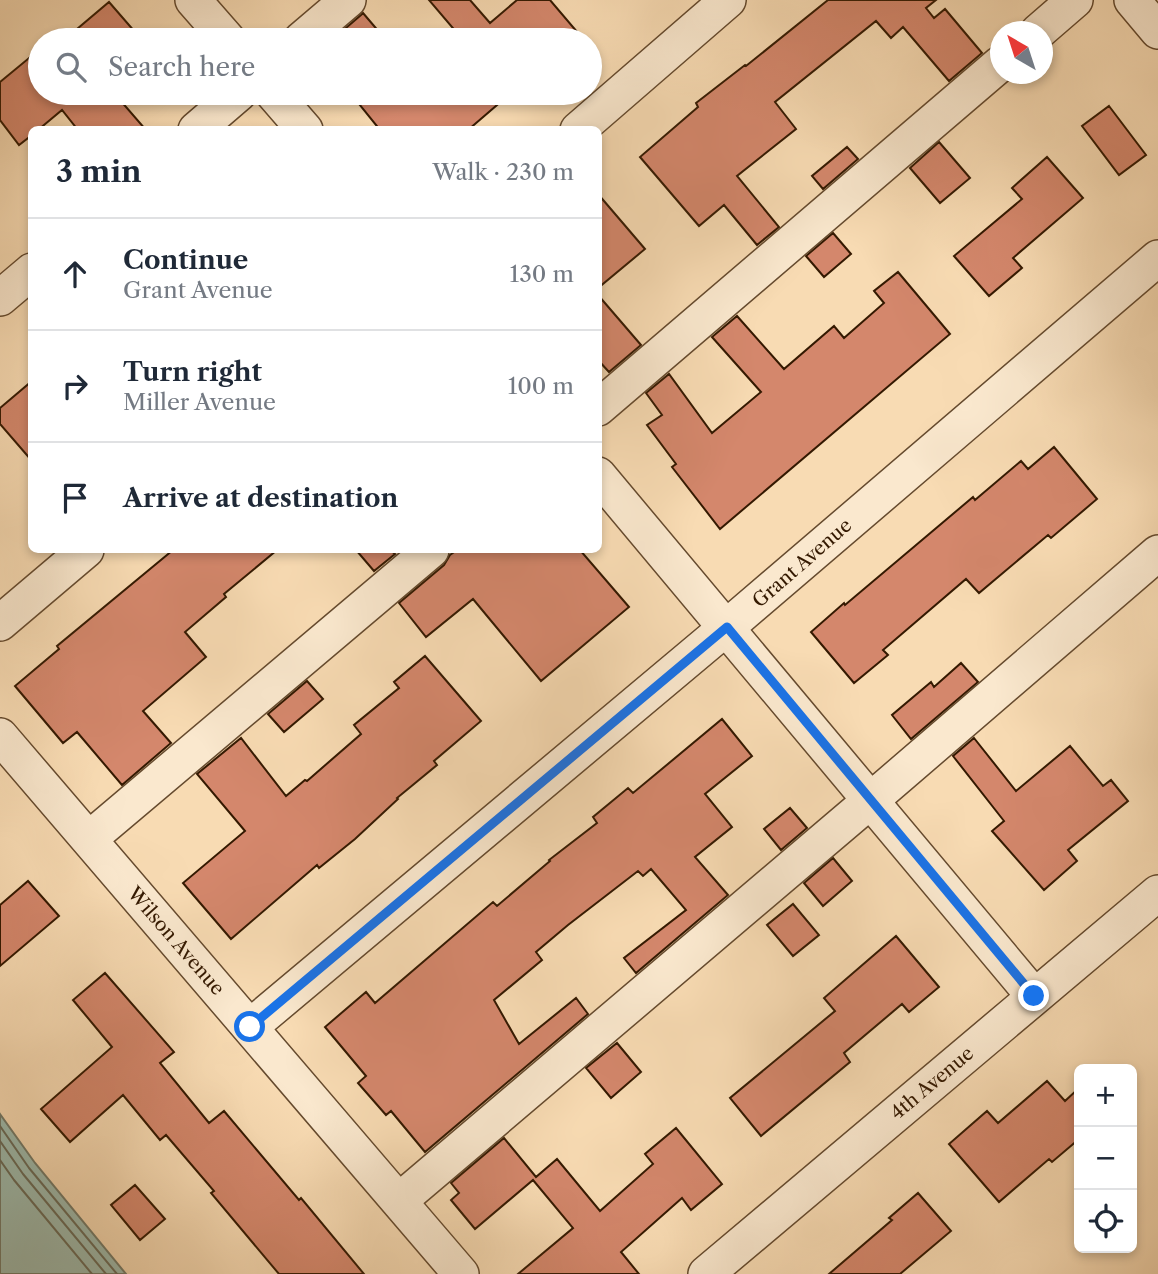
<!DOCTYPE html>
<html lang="en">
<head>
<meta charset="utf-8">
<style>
  body { margin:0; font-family:"Libre Caslon Text",serif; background:#f6f6f7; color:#1f2937 }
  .controls { position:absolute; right:21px; bottom:21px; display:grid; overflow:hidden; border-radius:10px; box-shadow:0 4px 10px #0003 }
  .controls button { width:63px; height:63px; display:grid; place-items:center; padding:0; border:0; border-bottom:2px solid #e0e1e3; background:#fff; color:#1f2937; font:35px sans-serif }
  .compass { position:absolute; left:990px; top:21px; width:63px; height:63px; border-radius:50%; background:#fff; box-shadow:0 4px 10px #0003; rotate:321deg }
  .stop { position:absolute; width:21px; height:21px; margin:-16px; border:5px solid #1a73e8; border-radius:50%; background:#fff }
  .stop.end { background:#1a73e8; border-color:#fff; box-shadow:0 2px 7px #0008 }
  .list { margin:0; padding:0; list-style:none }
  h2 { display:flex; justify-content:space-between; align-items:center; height:91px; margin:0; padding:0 28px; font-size:30px }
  h2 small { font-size:23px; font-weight:400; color:#747a83 }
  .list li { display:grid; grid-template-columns:46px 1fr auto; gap:21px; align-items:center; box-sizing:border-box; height:112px; padding:0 28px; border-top:2px solid #e0e1e3 }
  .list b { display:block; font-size:26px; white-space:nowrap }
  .list p { margin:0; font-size:23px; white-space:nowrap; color:#747a83 }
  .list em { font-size:23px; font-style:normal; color:#747a83 }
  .icon { flex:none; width:38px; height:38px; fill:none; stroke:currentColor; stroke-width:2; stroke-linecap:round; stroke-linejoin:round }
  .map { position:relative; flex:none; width:1158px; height:1274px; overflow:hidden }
  .search { position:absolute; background:#fff; box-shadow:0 4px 10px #0003; left:28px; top:28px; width:574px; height:77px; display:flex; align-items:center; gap:18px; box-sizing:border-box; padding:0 24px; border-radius:38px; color:#747a83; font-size:26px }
  .panel { position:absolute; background:#fff; box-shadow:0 4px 10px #0003; left:28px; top:126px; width:574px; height:427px; border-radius:10px }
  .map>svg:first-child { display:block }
</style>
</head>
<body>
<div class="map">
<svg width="1158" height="1274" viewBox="0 0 1158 1274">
  <rect width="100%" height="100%" fill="#f8dbb3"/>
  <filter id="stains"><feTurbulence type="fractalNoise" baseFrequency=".00286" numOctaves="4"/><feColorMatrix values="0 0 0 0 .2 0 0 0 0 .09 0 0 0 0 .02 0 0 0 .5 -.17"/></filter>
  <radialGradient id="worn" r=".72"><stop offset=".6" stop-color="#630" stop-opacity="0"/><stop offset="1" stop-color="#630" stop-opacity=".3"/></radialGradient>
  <path fill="#9dbbae" stroke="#737a69" stroke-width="2" d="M0 1114 35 1163 126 1274H0Z"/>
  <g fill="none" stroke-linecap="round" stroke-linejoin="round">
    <path stroke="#686a58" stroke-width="2" d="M0 1126 29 1168 117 1274
      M0 1141 23 1174 106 1274
      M0 1160 14 1180 92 1274"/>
  </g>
  <path fill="#d4876c" stroke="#341901" stroke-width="2" d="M429 0H470L490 23 517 0H550L584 40H463Z
    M828 0H936L926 8 934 18 945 9 982 53 949 81 903 27 891 38 876 21 775 102 796 129 737 176 779 227 757 245 724 205 699 226 640 157 698 107 696 103 745 65 746 66Z
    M109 2 142 40H64Z
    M363 13 386 40H332L361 15Z
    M40 49V93H114L146 130H78L62 110 38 130H32V135L19 145 0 120V82Z
    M373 93H511L468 130H380L359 104Z
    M1109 106 1146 155 1119 175 1082 126Z
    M939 142 970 178 940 203 910 168Z
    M847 147 858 159 823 189 812 176Z
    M1047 157 1083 198 1013 258 1022 268 989 296 954 256 1022 199 1012 188Z
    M598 194 645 249 598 288Z
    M833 233 851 254 824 277 806 256Z
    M898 272 950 334 720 529 672 467 676 464 647 425 662 415 646 393 669 374 712 433 761 392 712 337 737 316 784 369 834 326 844 338 884 303 874 291Z
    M598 295 641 345 609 372 598 360Z
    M32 381V461L0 424V408Z
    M1054 447 1097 499 1051 538 1048 535 979 593 966 579 883 650 888 655 854 683 811 632 844 603 845 605 973 497 975 500 1021 461 1028 469Z
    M173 550H277L224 594 226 597 185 632 206 657 143 711 171 743 122 785 77 732 63 743 15 686 59 649 57 646Z
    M356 550H390L395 554 374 571Z
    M457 550H580L629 607 541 681 473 599 426 637 399 603 444 565 450 555Z
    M425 656 481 721 434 761 437 765 397 798 398 799 355 839 319 868 317 865 231 939 183 883 245 831 197 774 241 738 286 796 305 780 307 781 361 734 354 725 399 688 394 682Z
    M961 663 978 682 911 739 892 715 931 682 934 687Z
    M307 681 323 699 284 732 268 714Z
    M722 719 752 756 705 794 732 827 695 857 728 895 636 973 624 958 686 910 651 869 643 876 638 871 568 925 536 952 542 960 494 1000 519 1044 576 998 588 1014 425 1152 391 1111 386 1115 358 1083 366 1076 325 1027 366 992 375 1003 493 902 497 906 550 861 549 860 597 823 593 817 628 788 633 793Z
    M974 738 1016 791 1070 746 1103 786 1111 780 1128 801 1068 850 1077 861 1044 890 992 831 1004 821 953 756Z
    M790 808 807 828 781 850 764 829Z
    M833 858 852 881 823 906 804 883Z
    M28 881 59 916 0 966V905Z
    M793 904 819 935 793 956 767 925Z
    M896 936 939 987 909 1012 902 1004 844 1053 850 1062 761 1136 730 1098 835 1011 824 998Z
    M105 973 174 1052 160 1063 209 1123 224 1111 299 1200 301 1198 364 1274H279L211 1193 214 1191 166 1135 160 1140 123 1095 70 1142 41 1109 112 1047 73 1000Z
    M617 1043 641 1072 611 1098 586 1068Z
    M1047 1081 1065 1101 1079 1088V1139L1052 1162 1049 1159 999 1202 949 1144 987 1111 998 1123Z
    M676 1128 722 1184 691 1210 682 1198 621 1252 639 1274H518L573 1228 533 1180 475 1229 451 1200 459 1193 451 1183 504 1138 536 1177 557 1159 600 1211 653 1164 645 1154Z
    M135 1185 165 1219 140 1240 111 1205Z
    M918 1193 951 1231 900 1274H829L892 1220 889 1218Z"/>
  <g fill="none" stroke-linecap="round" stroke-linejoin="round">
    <g stroke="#654a2e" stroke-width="38">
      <path id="minor" d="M193 0 228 40
        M1132 0 1158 31
        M1038 32 1075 0
        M301 40 348 0
        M273 93 305 130
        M196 130 239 93
        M578 130 728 0
        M0 298 32 271
        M598 408 1000 64
        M598 475 1034 996
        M0 623 86 550
        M0 736 461 1274
        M89 839 431 550
        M250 1027 727 627 1158 258
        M399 1201 871 800 1158 553
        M706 1274 1158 893"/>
    </g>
    <use href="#minor" stroke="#fae8ce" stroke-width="35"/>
  </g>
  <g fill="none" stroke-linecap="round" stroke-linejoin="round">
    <path stroke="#1a73e8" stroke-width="9" d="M250 1027 727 627 1034 996"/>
  </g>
  <g text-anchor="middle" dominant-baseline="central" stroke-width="5" stroke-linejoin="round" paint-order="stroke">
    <g font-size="19" fill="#341901" stroke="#fae8ce">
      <text transform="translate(802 563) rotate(-41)">Grant Avenue</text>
      <text transform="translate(176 941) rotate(49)">Wilson Avenue</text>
      <text transform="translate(932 1083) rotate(-40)">4th Avenue</text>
    </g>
  </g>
  <rect width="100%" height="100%" filter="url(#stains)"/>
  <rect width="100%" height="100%" fill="url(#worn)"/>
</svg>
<div class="controls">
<button>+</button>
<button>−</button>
<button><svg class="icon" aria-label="locate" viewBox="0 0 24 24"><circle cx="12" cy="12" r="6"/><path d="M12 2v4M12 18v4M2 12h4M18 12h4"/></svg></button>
</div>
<svg class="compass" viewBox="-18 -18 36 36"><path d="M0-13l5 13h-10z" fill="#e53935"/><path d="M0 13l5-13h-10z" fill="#747a83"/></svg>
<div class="stop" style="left:250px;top:1027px"></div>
<div class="stop end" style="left:1034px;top:996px"></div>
<div class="search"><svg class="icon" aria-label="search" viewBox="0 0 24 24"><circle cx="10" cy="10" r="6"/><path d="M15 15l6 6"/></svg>Search here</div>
<section class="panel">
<h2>3 min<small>Walk · 230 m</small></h2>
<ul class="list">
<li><svg class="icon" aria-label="ahead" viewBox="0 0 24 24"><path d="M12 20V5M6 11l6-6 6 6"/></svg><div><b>Continue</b><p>Grant Avenue</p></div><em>130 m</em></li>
<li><svg class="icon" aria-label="right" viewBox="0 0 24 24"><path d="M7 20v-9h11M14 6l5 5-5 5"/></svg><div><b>Turn right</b><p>Miller Avenue</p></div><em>100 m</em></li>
<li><svg class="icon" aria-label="arrive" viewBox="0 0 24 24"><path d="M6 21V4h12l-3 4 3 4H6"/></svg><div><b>Arrive at destination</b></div></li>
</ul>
</section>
</div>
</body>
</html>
